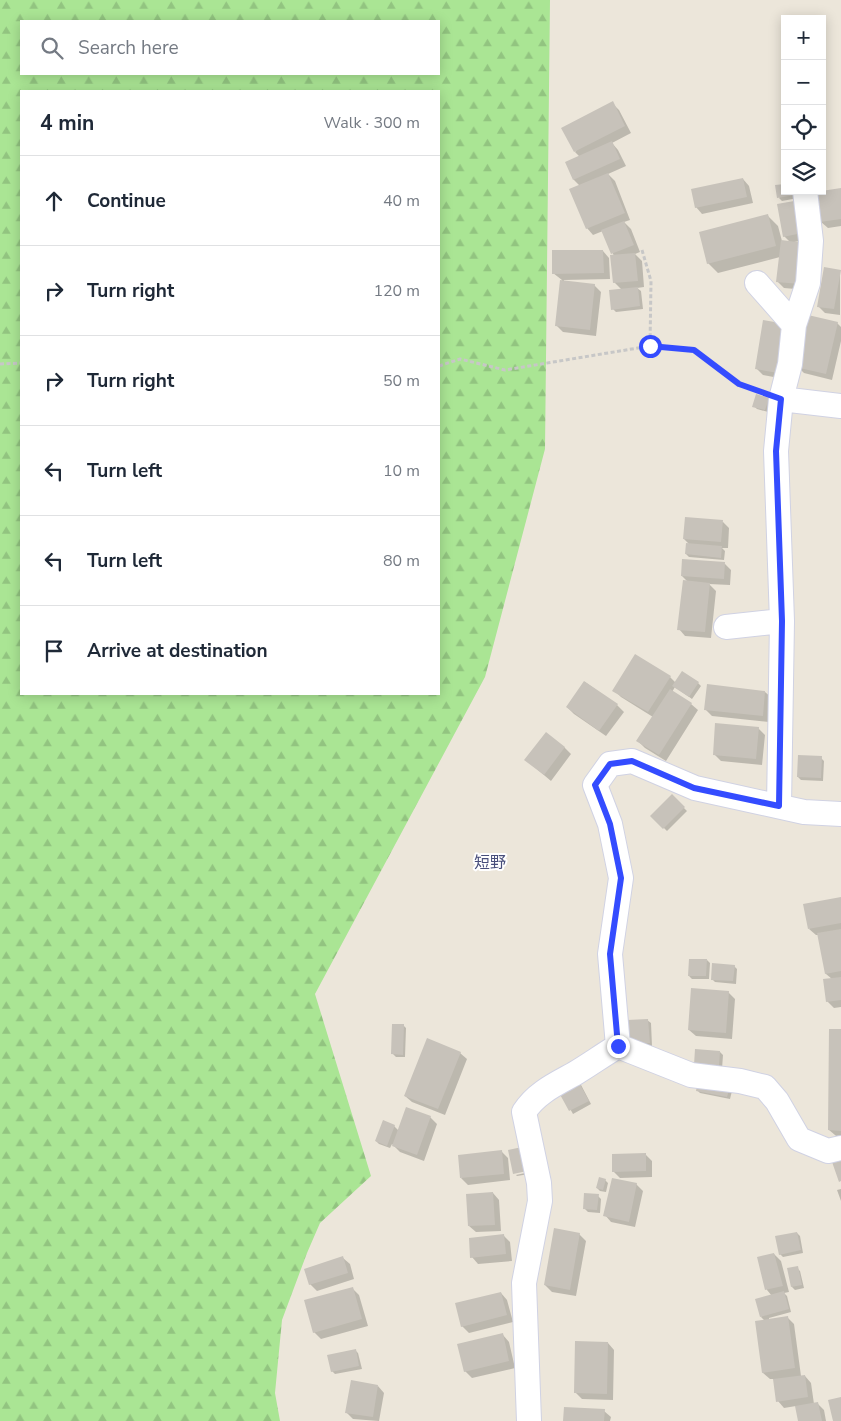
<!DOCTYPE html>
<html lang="en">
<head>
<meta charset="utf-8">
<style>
  body { margin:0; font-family:"Nunito Sans","Noto Sans JP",sans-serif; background:#f2f2f3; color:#1f2937 }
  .controls { position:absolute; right:15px; top:15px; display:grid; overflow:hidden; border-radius:0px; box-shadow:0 2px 12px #0003 }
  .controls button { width:45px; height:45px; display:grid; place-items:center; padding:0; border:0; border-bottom:1px solid #e0e1e3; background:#fff; color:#1f2937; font:25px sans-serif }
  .stop { position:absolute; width:15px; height:15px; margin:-11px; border:4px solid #344cff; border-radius:50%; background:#fff }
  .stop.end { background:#344cff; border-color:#fff; box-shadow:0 1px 5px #0008 }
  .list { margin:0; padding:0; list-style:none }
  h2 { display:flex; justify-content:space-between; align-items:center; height:65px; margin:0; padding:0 20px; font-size:21px }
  h2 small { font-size:16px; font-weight:400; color:#747a83 }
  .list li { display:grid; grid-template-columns:32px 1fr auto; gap:15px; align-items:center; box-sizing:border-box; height:90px; padding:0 20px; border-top:1px solid #e0e1e3 }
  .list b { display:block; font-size:19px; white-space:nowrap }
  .list em { font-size:16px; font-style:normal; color:#747a83 }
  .icon { flex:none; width:28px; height:28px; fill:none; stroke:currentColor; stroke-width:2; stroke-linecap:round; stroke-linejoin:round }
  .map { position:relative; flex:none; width:841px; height:1421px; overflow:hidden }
  .search { position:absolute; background:#fff; box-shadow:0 2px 12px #0003; left:20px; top:20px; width:420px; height:55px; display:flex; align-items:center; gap:12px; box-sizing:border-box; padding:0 18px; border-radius:0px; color:#747a83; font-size:19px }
  .panel { position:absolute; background:#fff; box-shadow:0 2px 12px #0003; left:20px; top:90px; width:420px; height:605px; border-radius:0px }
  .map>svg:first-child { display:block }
</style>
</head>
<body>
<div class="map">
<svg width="841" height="1421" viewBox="0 0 841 1421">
  <defs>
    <pattern id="forest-firs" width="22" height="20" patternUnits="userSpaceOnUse" patternTransform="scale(1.25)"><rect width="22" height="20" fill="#aae594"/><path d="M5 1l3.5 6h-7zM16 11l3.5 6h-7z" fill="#92c480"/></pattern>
  </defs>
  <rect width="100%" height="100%" fill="#ece6da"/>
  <path fill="url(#forest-firs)" fill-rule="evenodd" d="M0 0H550L545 449 485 677 315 994 371 1176 320 1223 307 1253 282 1320 275 1393 280 1421H0ZM21 21H439V74H21ZM21 91H439V694H21Z"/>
  <path fill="#0003" d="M612 103 619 110 631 133 612 143 618 150 626 166 608 174 615 181 630 220 624 222 631 229 640 252 635 254 642 261 644 287 637 288 641 291 643 309 616 312 613 309 622 290 614 282V256L603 231 593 235 587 228 580 186 574 180 567 163 580 157 575 152Z
    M743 179 749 186 753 203 702 214 696 207Z
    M841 189V226L828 228 821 222Z
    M785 191 798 198 782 201 779 198Z
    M807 208 813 239 794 242 807 290 784 288 777 281 780 257 718 273 708 263 768 216 778 226 782 241 790 242 784 236Z
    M603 251 609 258 610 279 564 280V282L594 285 601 292 596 336 563 332 556 325 562 280 553 273Z
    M840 271V315L825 313 818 306Z
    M764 321 784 379 763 375 756 368Z
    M837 323 841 327V341L832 380 804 373 797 366Z
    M768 399 771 402 768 412 757 409 754 406Z
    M723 522 729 528 728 548H722L725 551 724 560 689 557 686 554 690 545 684 539Z
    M725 564 731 570 730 585 709 584 716 591 711 638 685 636 679 629 688 582 682 576Z
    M670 677 676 683H698L701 686 692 699 675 687 672 692 691 704 698 710 666 761 645 748 638 741 653 717 621 697 614 690Z
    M585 682 617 705 624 712 606 736 574 714 567 707Z
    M765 692 772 698 769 722 712 716 705 709Z
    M758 728 765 735 762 765 721 761 714 754Z
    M564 747 571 754 551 781 526 760Z
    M821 758 824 761 823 781 801 780 798 777Z
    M672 796 687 811 667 831 652 816Z
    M841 898V1007L834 1008 827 1001 832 979 826 974 819 935H816L809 929Z
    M707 960 710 963 709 979H692L689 976Z
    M734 966 737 969 736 984 715 982 712 979Z
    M728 992 735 999 732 1039 696 1036 689 1030Z
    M647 1020 651 1023 652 1046 633 1047Z
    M403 1025 406 1028 405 1057H396L393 1054Z
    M841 1030V1140L829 1130Z
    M720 1052 723 1055 722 1069 698 1067Z
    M460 1053 467 1059 445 1115 412 1102 405 1096Z
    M580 1083 591 1104 573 1114 559 1089Z
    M697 1090 732 1091 730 1099 700 1093Z
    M430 1117 437 1124 424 1161 400 1152 392 1144 390 1148 379 1144 376 1141 394 1126 399 1131Z
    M502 1152 508 1158 510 1180 468 1185 461 1178Z
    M646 1155 652 1161V1177L620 1178 613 1171Z
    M534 1171 535 1173 517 1176 516 1175Z
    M605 1180 608 1183 606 1192 600 1191 597 1188Z
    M636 1184 643 1191 635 1227 611 1222 605 1215Z
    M841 1189V1201L837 1190Z
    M493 1193 499 1200 501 1231 476 1232 469 1226Z
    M598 1196 601 1199 600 1213 588 1212 585 1209Z
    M797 1233 800 1236 803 1253 783 1257 780 1254Z
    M579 1234 586 1241 576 1296 552 1292 545 1285Z
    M504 1236 510 1242 512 1261 478 1264 472 1257Z
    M774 1254 781 1261 789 1292 784 1293 787 1296 791 1312 769 1318V1320L787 1317 794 1324 801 1376H805L811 1383 814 1404 817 1403 824 1410 826 1421H799L796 1406 784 1408 778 1401 775 1379H770L763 1373 765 1321 761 1317 772 1296 767 1290 759 1258Z
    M343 1258 350 1264 354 1279 317 1291 310 1284Z
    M797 1268 800 1271 804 1288 795 1290 792 1287Z
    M352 1288 359 1295 368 1326 321 1339 314 1332Z
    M501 1293 507 1300 513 1322 469 1333 462 1326Z
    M503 1335 509 1342 515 1368 472 1378 465 1371Z
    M608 1343 614 1350 613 1400 582 1399 575 1392Z
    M355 1350 358 1353 362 1369 335 1374 332 1371Z
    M378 1386 384 1393 379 1421 353 1419 346 1412Z
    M604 1411 611 1417 610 1421H565Z"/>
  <path fill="#c7c2ba" d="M613 101 625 126 574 152 561 128Z
    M612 141 620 159 573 180 565 162Z
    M608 173 625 213 586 229 569 189Z
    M743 178 747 197 695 208 691 189Z
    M785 184V191H796V195L777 198 775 185Z
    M841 188V219L820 222 815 192Z
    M800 200 807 232 783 237 777 204Z
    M768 214 776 246 707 264 699 232Z
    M624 221 634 245 611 254 601 230Z
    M781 240 805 243 800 284 776 282Z
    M552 250H603L604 273 552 274Z
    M635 253 638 281 613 283 610 255Z
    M824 267 841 270 834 309 817 307Z
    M560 280 595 284 590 330 555 326Z
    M638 287 640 306 611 310 609 290Z
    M808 315 838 322 826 374 795 367Z
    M763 320 786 324 778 373 755 369Z
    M756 394 769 398 765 410 752 407Z
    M685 517 723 520 721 542 683 539Z
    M686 543 722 546 721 558 685 554Z
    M682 559 725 562 724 579 681 576Z
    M683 580 710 583 705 632 677 630Z
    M635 654 671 676 648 712 612 691Z
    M682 671 699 682 689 697 672 686Z
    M584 681 618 704 599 731 566 707Z
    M707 684 765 691 763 716 704 710Z
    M670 689 692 703 659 755 636 741Z
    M715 723 759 727 756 759 713 755Z
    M546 732 565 747 544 775 524 760Z
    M798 755 822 756 821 778 797 777Z
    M672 794 685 807 663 829 650 816Z
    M841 897V923L808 929 803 904Z
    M841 929V971L825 974 817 933Z
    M689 959H707L706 976H688Z
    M712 963 735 965 733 981 711 980Z
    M841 977V1000L826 1002 823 979Z
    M691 988 729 991 726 1033 688 1030Z
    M648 1019 650 1043 629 1045 627 1020Z
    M392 1024H404L403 1055 391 1054Z
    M829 1029H841V1131L828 1130Z
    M427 1038 461 1052 438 1109 404 1096Z
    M695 1049 720 1051 719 1066 694 1065Z
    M577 1079 589 1101 569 1111 557 1089Z
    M698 1080 730 1087 727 1097 696 1091Z
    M406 1107 431 1116 417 1155 392 1146Z
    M383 1120 395 1125 387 1146 375 1141Z
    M527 1146 532 1170 513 1174 508 1150Z
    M502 1150 504 1174 460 1178 458 1155Z
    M646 1153V1171L612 1172V1154Z
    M841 1155V1181L839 1182 831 1159Z
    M599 1177 606 1179 603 1190 596 1188Z
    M612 1178 637 1183 629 1222 603 1216Z
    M493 1192 495 1225 468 1226 466 1194Z
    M584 1193 599 1194 597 1210 583 1209Z
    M554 1228 580 1233 570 1290 544 1285Z
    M797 1232 801 1250 779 1255 775 1236Z
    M504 1234 506 1254 470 1258 469 1238Z
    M774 1253 783 1286 765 1290 757 1257Z
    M343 1256 348 1273 309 1285 304 1269Z
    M798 1266 802 1285 791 1287 787 1268Z
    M353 1287 362 1319 313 1333 304 1300Z
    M784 1291 789 1309 760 1317 755 1299Z
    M501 1292 507 1315 461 1327 455 1303Z
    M788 1316 795 1368 762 1373 755 1321Z
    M503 1333 509 1361 464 1372 457 1344Z
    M575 1341 608 1342 607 1394 574 1393Z
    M356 1349 359 1366 331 1372 327 1355Z
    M805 1375 808 1397 776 1402 773 1379Z
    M351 1380 378 1385 373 1417 345 1413Z
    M841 1397V1421H833L828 1400Z
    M818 1402 822 1421H798L795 1406Z
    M564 1407 605 1409 604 1421H563Z"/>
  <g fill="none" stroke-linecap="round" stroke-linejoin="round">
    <g stroke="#d0d2e3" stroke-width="26">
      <path id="minor" d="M757 283 794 325 790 364 781 399 841 406
        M794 325 808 283 811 241 805 191
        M726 627 782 621
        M779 806 782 621 776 451 781 399
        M618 1046 610 954 621 878 610 824 595 785 610 764 632 761 695 788 804 812 841 814
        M618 1046 691 1075 740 1081 765 1087 777 1101 799 1139 828 1151 841 1148
        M529 1421 524 1283 540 1201 539 1183 524 1112C536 1093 556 1084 574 1074 589 1065 603 1055 618 1046"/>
    </g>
    <path stroke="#c7c7c7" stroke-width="3" stroke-dasharray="4 2.5" stroke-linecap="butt" d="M642 250 651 281 650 346
      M0 364 21 363
      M439 366 460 359 505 370 650 346 694 351 739 383 761 392"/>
    <use href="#minor" stroke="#fff" stroke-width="24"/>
  </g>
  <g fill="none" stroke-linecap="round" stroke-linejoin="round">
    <path stroke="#344cff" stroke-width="6" d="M618 1046 610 954 621 878 610 824 595 785 610 764 632 761 694 788 779 806 782 621 776 451 781 399 739 384 694 350 650 346"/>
  </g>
  <g text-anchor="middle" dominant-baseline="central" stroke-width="4" stroke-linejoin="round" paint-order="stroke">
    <g font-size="16" fill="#484e7b" stroke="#fff">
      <text x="490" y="863">短野</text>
    </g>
  </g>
</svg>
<div class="controls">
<button>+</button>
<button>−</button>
<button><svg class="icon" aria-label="locate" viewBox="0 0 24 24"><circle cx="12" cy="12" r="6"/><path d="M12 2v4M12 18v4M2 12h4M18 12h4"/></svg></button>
<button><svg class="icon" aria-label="layers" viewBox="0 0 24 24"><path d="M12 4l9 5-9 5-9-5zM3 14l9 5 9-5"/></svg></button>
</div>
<div class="stop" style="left:650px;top:346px"></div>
<div class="stop end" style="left:618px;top:1046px"></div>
<div class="search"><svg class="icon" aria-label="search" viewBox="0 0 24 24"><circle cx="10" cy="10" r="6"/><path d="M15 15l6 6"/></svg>Search here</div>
<section class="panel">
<h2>4 min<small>Walk · 300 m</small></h2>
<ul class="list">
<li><svg class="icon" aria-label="ahead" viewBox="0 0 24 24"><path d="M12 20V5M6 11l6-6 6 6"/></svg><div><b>Continue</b></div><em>40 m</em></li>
<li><svg class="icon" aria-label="right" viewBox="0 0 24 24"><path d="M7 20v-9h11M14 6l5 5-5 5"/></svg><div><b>Turn right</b></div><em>120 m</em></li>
<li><svg class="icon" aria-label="right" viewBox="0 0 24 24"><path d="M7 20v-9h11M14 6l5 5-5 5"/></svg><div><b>Turn right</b></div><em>50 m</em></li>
<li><svg class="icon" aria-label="left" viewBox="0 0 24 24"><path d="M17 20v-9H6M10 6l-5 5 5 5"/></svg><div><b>Turn left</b></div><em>10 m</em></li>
<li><svg class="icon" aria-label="left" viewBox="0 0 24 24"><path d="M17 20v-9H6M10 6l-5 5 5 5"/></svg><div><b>Turn left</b></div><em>80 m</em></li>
<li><svg class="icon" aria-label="arrive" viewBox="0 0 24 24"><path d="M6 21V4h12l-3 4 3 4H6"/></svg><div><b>Arrive at destination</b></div></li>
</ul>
</section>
</div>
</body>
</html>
